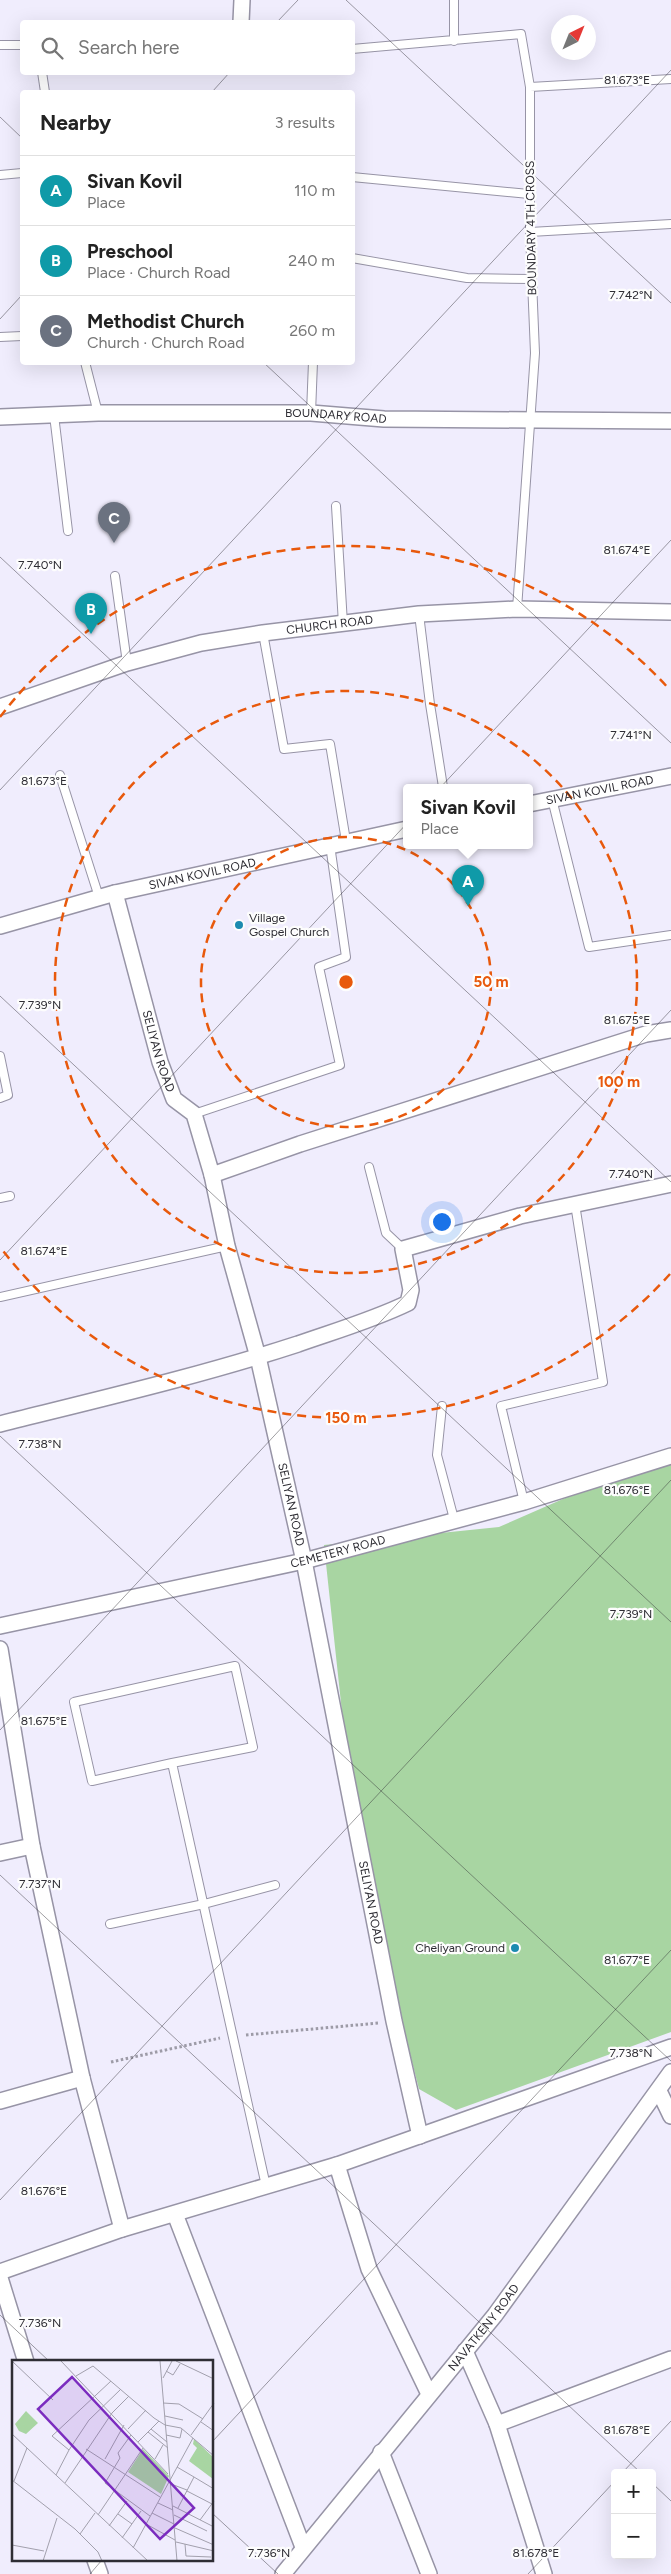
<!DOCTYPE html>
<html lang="en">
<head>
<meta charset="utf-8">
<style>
  body { margin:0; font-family:Figtree,sans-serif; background:#f2f2f2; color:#222 }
  .controls { position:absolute; right:15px; bottom:15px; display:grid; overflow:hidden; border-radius:5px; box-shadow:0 5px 20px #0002 }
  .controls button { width:45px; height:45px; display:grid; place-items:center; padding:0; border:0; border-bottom:1px solid #e0e0e0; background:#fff; color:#222; font:25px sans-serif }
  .compass { position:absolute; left:551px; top:15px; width:45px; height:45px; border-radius:50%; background:#fff; box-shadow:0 5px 20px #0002; rotate:43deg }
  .you { position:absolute; left:441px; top:1221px; width:18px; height:18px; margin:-12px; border:4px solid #fff; border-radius:50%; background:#1a73e8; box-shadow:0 0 0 8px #1a73e833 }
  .badge { display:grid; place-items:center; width:32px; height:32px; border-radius:50%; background:#1a73e8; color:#fff; font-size:16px; font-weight:700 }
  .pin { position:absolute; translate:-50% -41px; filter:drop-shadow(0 1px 2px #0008) }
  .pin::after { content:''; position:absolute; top:26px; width:18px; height:15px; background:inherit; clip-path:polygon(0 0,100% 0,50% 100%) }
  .popup { position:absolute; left:403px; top:784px; width:130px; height:65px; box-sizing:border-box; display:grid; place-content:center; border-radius:5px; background:#fff; filter:drop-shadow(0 1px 4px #0005); font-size:16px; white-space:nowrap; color:#767676 }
  .popup b { font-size:19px; color:#222 }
  .popup::after { content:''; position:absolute; left:50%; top:100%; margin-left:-10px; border:10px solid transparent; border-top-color:#fff }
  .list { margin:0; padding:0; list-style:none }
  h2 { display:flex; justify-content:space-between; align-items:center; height:65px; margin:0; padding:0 20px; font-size:21px }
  h2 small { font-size:16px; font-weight:400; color:#767676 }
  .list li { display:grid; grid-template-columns:32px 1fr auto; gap:15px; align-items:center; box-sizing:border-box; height:70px; padding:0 20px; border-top:1px solid #e0e0e0 }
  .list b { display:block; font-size:19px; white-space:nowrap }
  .list p { margin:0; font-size:16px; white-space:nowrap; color:#767676 }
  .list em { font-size:16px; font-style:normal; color:#767676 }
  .icon { flex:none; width:28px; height:28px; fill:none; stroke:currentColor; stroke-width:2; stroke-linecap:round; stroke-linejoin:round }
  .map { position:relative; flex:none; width:671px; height:2574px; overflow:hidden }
  .search { position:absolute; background:#fff; box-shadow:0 5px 20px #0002; left:20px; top:20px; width:335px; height:55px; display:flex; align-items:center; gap:12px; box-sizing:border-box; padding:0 18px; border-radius:5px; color:#767676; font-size:19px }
  .panel { position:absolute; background:#fff; box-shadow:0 5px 20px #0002; left:20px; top:90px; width:335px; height:275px; border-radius:5px }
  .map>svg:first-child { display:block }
</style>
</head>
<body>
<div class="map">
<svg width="671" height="2574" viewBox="0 0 671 2574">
  <rect width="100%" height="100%" fill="#f0edfd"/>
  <path fill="#a8d5a2" d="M671 1460V2032L456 2110 419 2089 356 1842 324 1545 499 1527 611 1478Z"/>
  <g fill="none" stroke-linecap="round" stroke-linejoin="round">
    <g stroke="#9794a6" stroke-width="10">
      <path id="lane" d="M454 41V0
        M0 45H22
        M352 49 521 34 530 87V232L535 353 517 609
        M42 72 45 92
        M530 87 671 79
        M0 175 22 173
        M352 177 529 194
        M530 232 671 224
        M352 258 467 278 531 279
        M0 337 22 336
        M85 362 98 413
        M311 413 313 362
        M54 415 68 531
        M336 506 343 624
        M115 576 127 663
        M419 614 430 704 443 787
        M263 633 284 749 330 744 346 841
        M60 775 99 897
        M552 799 589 947 671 935
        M0 1056 8 1095 0 1098
        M194 1114 340 1065 319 967 346 957 330 845
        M369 1167 386 1233 403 1249
        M0 1198 10 1196
        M0 1297 227 1246
        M442 1406 437 1455 454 1519
        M524 1502 501 1406 603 1382 575 1204
        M172 1763 92 1781 74 1702 235 1666 253 1747 172 1763 266 2186
        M110 1924 204 1904 275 1885"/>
    </g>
    <g stroke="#9794a6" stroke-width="18">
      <g id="street">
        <path d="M241 22 242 0"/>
        <path id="s1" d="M0 417 98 413H311L384 419 671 421"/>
        <path id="s2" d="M0 707 127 663 201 643 263 633 419 614 517 609 671 612"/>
        <path id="s3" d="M529 804 671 776"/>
        <path id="s4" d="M115 893 160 1062 174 1099 194 1114 212 1175 227 1246 258 1357 304 1561 394 2021 420 2136"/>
        <path id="s5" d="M0 926 115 893 407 829"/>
        <path d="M212 1175 300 1144 646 1034 671 1030"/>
        <path d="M0 1424C100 1399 200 1376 298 1344 335 1331 373 1320 408 1303L411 1290 403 1249 520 1216 671 1184"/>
        <path id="s6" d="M0 1626 304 1561 524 1502 671 1456"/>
        <path d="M0 1649 32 1846 82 2078 122 2229"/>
        <path d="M0 1853 32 1846"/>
        <path d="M659 2091 671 2116"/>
        <path d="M0 2101 82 2078"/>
        <path d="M337 2165 369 2269 429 2394"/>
        <path d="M175 2214 303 2547"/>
        <path d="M0 2272 122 2229 337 2165 671 2047"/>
        <path d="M0 2278 26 2362"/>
        <path d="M465 2351 497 2424 544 2574"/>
        <path d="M497 2424 671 2359"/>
        <path d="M381 2452 429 2574"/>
        <path d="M95 2560 100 2574"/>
        <path id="s7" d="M283 2574 495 2315 671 2072"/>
      </g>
    </g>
    <path stroke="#9d9ba7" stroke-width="3" stroke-dasharray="2.5 2.5" stroke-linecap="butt" d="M246 2035 379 2023
      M111 2062 220 2038"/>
    <use href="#lane" stroke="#fff" stroke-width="8"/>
    <use href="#street" stroke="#fff" stroke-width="15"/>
  </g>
  <path fill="none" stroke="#2e2d34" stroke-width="1" stroke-opacity="0.45" d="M346 0 671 303M277 22 298 0M212 92 230 72M0 117 22 138M0 319 22 295M263 362 671 743M0 557 671 1182M0 790 671 70M0 996 671 1622M0 1260 671 540M0 1436 671 2061M0 1730 671 1010M0 1875 641 2473M0 2200 671 1480M0 2315 50 2362M212 2442 671 1950M622 2473 671 2421M652 2483 671 2501M212 2513 278 2574M90 2574 102 2560M528 2574 615 2481"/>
  <g fill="none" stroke="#e8590c" stroke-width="2.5" stroke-dasharray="9 6">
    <circle cx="346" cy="982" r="145"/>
    <circle cx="346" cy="982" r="291"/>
    <path d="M670 1274A436 436 0 0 1 0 1247M0 717A436 436 0 0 1 670 690"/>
  </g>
  <g fill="#1c8bb0" stroke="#fdfdfd" stroke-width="2">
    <circle cx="239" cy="925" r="5"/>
    <circle cx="515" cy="1948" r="5"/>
  </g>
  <g text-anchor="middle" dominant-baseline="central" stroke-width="4.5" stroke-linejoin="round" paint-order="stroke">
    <g font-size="12" fill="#2e2d34" stroke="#fdfdfd">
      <text transform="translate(531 228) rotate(-91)">BOUNDARY 4TH CROSS</text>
      <text stroke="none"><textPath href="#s1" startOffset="336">BOUNDARY ROAD</textPath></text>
      <text stroke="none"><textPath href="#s2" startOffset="341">CHURCH ROAD</textPath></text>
      <text stroke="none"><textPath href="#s3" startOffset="72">SIVAN KOVIL ROAD</textPath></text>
      <text stroke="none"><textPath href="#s5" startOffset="209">SIVAN KOVIL ROAD</textPath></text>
      <text stroke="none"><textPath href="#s4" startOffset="164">SELIYAN ROAD</textPath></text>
      <text stroke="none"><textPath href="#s4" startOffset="642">SELIYAN ROAD</textPath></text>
      <text stroke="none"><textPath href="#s6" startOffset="346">CEMETERY ROAD</textPath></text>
      <text stroke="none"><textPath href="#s4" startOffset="1048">SELIYAN ROAD</textPath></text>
      <text stroke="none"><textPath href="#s7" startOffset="318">NAVATKENY ROAD</textPath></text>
    </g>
    <g font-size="12" fill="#2e2d34" stroke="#fdfdfd" text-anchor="start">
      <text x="249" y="918">Village<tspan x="249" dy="14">Gospel Church</tspan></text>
      <text x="505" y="1948" text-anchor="end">Cheliyan Ground</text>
    </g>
  </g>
  <g transform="translate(12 2360)">
    <rect width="201" height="201" fill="#f0edfd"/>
    <path d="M14 51 26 63 14 74 7 71 3 64ZM182 79 201 97V119L177 101 185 88 181 84ZM131 89 157 116 149 134 116 112Z" fill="#a8d5a2"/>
    <path fill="none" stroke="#a2a0ad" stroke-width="1" d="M0 1 41 40M49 1 156 114M148 1 165 201M164 1 202 19M154 11 161 15 168 4M64 16 81 6 142 58 153 65 169 68 202 96M151 18 160 1M151 43 167 44 191 59M153 56 171 60M189 62 202 71M116 69 134 50M139 69 155 82M136 72 156 88M0 74 136 201M119 75 106 93 108 98 93 123 138 156M154 75 168 78 170 69M179 75 202 43M126 82 147 61M74 89 148 137M57 90 77 60 109 29M93 99 112 65M143 99 151 85M165 107 182 117 166 148M44 115 57 90 40 76 99 21M182 117 202 129M0 120 63 169 86 192 90 201M2 121 15 88M53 123 100 53 117 36M159 124 175 130M175 131 202 145M146 143 161 150M161 146 202 167M140 153 162 164M106 154 120 164M86 155 131 88M162 155 195 171M188 160 202 141M134 164 163 180M97 166 115 141M163 168 202 185M68 174 83 153M110 178 129 151M164 182 202 191M173 184 174 196 199 197M0 185 32 191M121 188 181 78M31 201 45 158"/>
    <path fill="#7b2cbf" fill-opacity="0.15" stroke="#7b2cbf" stroke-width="2.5" d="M60 17 182 148 148 179 26 49Z"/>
    <rect width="201" height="201" fill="none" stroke="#2e2d34" stroke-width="2.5"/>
  </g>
  <g font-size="12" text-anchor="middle" fill="#2e2d34" stroke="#fdfdfd" stroke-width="4.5" stroke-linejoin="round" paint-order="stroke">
    <text x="627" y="84">81.673°E</text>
    <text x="631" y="299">7.742°N</text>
    <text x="627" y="554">81.674°E</text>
    <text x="40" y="569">7.740°N</text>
    <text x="631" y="739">7.741°N</text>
    <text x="44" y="785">81.673°E</text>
    <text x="40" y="1009">7.739°N</text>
    <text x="627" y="1024">81.675°E</text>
    <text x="631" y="1178">7.740°N</text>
    <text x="44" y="1255">81.674°E</text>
    <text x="40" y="1448">7.738°N</text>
    <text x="627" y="1494">81.676°E</text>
    <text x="631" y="1618">7.739°N</text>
    <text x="44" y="1725">81.675°E</text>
    <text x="40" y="1888">7.737°N</text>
    <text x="627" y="1964">81.677°E</text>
    <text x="631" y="2057">7.738°N</text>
    <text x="44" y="2195">81.676°E</text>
    <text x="40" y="2327">7.736°N</text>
    <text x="627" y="2434">81.678°E</text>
    <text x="536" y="2557">81.678°E</text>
    <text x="269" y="2557">7.736°N</text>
  </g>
  <circle cx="346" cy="982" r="8" fill="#e8590c" stroke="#fdfdfd" stroke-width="2.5"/>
  <g font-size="15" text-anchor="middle" font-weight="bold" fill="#e8590c" stroke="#fdfdfd" stroke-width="4.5" stroke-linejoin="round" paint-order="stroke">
    <text x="491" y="987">50 m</text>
    <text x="619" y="1087">100 m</text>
    <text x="346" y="1423">150 m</text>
  </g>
</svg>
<div class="controls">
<button>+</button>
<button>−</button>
</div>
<svg class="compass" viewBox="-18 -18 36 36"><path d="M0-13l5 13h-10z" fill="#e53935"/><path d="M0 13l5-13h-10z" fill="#767676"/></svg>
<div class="you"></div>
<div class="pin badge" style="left:468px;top:906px;background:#0f9aa8">A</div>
<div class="popup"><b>Sivan Kovil</b>Place</div>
<div class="pin badge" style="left:91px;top:634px;background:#0f9aa8">B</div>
<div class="pin badge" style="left:114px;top:543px;background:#6b7280">C</div>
<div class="search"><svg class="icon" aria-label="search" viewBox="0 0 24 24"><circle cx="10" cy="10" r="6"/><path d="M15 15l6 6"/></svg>Search here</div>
<section class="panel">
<h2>Nearby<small>3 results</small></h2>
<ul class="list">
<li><span class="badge" style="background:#0f9aa8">A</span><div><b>Sivan Kovil</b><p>Place</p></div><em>110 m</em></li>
<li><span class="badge" style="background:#0f9aa8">B</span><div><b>Preschool</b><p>Place · Church Road</p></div><em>240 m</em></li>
<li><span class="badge" style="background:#6b7280">C</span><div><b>Methodist Church</b><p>Church · Church Road</p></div><em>260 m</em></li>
</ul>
</section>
</div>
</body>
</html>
